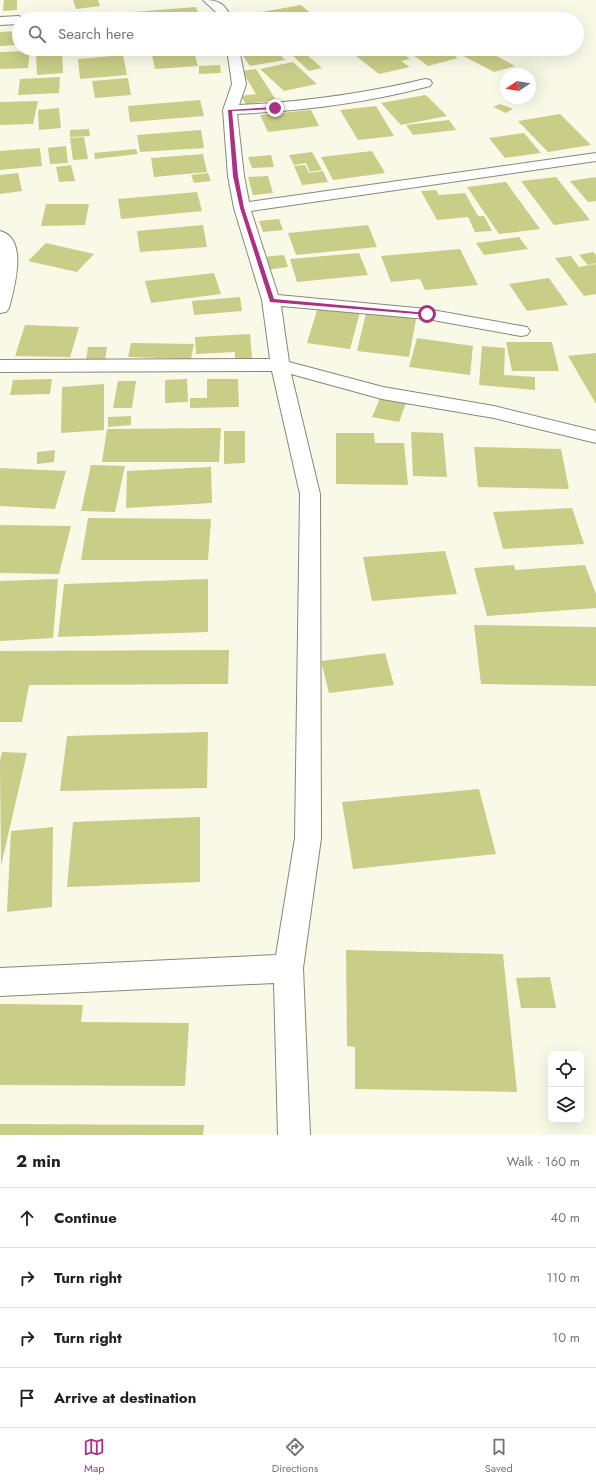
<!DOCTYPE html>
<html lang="en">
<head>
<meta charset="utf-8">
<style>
  body { margin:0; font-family:Jost,sans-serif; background:#f2f2f2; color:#202124 }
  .controls { position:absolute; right:12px; bottom:12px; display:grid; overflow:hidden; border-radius:8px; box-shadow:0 4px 16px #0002 }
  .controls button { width:36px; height:36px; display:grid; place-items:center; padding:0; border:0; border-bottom:1px solid #e0e0e0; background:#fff; color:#202124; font:20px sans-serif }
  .compass { position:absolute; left:500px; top:68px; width:36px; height:36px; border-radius:50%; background:#fff; box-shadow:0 4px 16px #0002; rotate:258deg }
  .stop { position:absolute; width:12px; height:12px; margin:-9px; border:3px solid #ac3083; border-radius:50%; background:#fff }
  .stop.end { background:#ac3083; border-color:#fff; box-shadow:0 1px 4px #0008 }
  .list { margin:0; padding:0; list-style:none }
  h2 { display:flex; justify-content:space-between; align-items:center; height:52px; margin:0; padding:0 16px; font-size:17px }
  h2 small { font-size:13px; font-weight:400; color:#757577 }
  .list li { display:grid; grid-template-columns:26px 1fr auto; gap:12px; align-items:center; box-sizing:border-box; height:60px; padding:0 16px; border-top:1px solid #e0e0e0 }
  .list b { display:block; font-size:15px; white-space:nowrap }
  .list em { font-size:13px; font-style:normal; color:#757577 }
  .icon { flex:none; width:22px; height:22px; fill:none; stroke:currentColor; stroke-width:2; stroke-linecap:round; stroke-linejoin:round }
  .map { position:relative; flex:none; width:596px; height:1135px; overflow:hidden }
  .search { position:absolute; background:#fff; box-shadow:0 4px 16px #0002; left:12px; right:12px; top:12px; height:44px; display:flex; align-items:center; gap:10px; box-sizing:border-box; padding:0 14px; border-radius:22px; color:#757577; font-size:15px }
  .sheet { height:292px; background:#fff }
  nav { display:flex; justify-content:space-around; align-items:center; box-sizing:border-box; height:56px; border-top:1px solid #e0e0e0; background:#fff; font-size:11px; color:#757577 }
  nav a { display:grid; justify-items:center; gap:2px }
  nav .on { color:#ac3083 }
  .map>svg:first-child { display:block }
</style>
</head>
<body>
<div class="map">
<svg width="596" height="1135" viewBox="0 0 596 1135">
  <rect width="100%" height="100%" fill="#f8fae7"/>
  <path fill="#c8cd87" d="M4 0H17V10L3 11Z
    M73 0H98L100 6 76 9Z
    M301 5 314 16 299 19H263L256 13Z
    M196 7 200 19H136L134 12Z
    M19 31V45L0 46V32Z
    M72 49H108L109 52 73 54Z
    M113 49H173V50L114 54Z
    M292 49H320L305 53 322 68 309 71 287 50Z
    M347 49H397L410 59 401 61 410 67 379 74Z
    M405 49H444L458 58 428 66Z
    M484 49 515 66 494 72 452 50Z
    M62 50 63 73 37 75 36 52Z
    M30 51 28 68 0 69V52Z
    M277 51 285 60 250 66 243 56Z
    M194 52 198 66 155 69 152 55Z
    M123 55 127 75 80 79 78 59Z
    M293 62 317 84 284 91 260 69Z
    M220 65 221 73 199 74V66Z
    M256 69 276 100 246 104 241 96 256 94 242 71Z
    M60 77 59 93 18 95 20 79Z
    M128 78 131 95 95 98 92 81Z
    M426 95 447 116 401 125 381 103Z
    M200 100 204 116 130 122 128 106Z
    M38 101 33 124 0 125V102Z
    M500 104 513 109 506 113 493 107Z
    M376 106 394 136 358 140 340 110Z
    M59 108 61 128 39 130 38 110Z
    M311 110 319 126 268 132 260 115Z
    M560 114 591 145 548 152 518 121Z
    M449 120 456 130 413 135 406 125Z
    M89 129 90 136 70 137V130Z
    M201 130 204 148 140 152 137 135Z
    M524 133 541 153 505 158 489 138Z
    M84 137 88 159 73 160 70 138Z
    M66 146 68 163 50 164 48 148Z
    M40 148 42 166 0 170V151Z
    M136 149 138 154 95 159 94 153Z
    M372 151 385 173 333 180 321 157Z
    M312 152 322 170 310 172 306 163 294 165 289 155Z
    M203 154 207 172 154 177 151 158Z
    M271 155 274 167 252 168 248 157Z
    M71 165 75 181 59 182 56 167Z
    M305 165 309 173 323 171 328 182 302 185 294 166Z
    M18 173 22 191 0 194V175Z
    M208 173 211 181 194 183 191 175Z
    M268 176 273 193 253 195 248 177Z
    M556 177 590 220 554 225 521 181Z
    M596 177V201L588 202 570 181Z
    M506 182 540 229 499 234 467 187Z
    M436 190 439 195 465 193 478 216H484L492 231 475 232 468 217 437 220 421 191Z
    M197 192 202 211 121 219 118 199Z
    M46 204H89L85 225 41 226Z
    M279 219 283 230 263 232 259 221Z
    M203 225 207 247 140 252 137 231Z
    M368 225 377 247 296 255 288 233Z
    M519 237 528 249 484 255 476 243Z
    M46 243 94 254 77 272 28 261Z
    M460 249 478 285 425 290 420 279 391 282 381 256Z
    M593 252 596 255V263L588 265 579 255Z
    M359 253 368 275 297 282 290 259Z
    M284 255 288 267 266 270 262 257Z
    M571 256 579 267 596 264V294L584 296 555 258Z
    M214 273 221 294 151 303 145 281Z
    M549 278 568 305 527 311 509 284Z
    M240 297 242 311 194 315 192 301Z
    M318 307 360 312 350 349 307 343Z
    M367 309 417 314 409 357 357 351Z
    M25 325 79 327 70 357 15 356Z
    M250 334 252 358 235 359V352L196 354 195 337Z
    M417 338 473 346 470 375 409 367Z
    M506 342H552L559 371H512Z
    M131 343 194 344 191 359 128 357Z
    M482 346 505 348 504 375 535 377V390L479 385Z
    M88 347H107L105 360H86Z
    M596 353V404L568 356Z
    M52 379 50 394 10 395 13 380Z
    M187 379 188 402 165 403V380Z
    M207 379H238L239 407 190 408V398H207Z
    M118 381H136L132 408H113Z
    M104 384V430L61 433 62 387Z
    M380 398 406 403 399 422 372 417Z
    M131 416V425L108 427V417Z
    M221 428 219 462H102L107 429Z
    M224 431H245V463L224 464Z
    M411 432 443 433 447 477 413 476Z
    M336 433H374L375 443H404L408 485 336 484Z
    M474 447 561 449 569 489 478 487Z
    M55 450 54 462 37 464V452Z
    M91 465 125 466 115 512 81 511Z
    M211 467 212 503 126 508 127 471Z
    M0 468 66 471 55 509 0 506Z
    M572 508 584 544 503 549 493 512Z
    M88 518 211 519 208 560H81Z
    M0 525 71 526 59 574 0 573Z
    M445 551 457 594 372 601 363 557Z
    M514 565 515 570 585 565 596 594V608L487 616 474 568Z
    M58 579 53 638 0 641V581Z
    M208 579V632L58 637 64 584Z
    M474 625 596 627V686L481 684Z
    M229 650 228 684 29 685 22 722H0V651Z
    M385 653 394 685 329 693 321 661Z
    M208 732 207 788 60 791 67 736Z
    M2 752 27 753 1 866 0 760Z
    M479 789 496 854 353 869 342 802Z
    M200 817V882L67 887 73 822Z
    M53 827 52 907 7 912 11 831Z
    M346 950 503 954 517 1092 355 1089V1047L347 1046Z
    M550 977 556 1008H521L516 978Z
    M0 1004 83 1005 81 1022 189 1023 185 1086 0 1085Z
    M0 1124 204 1125 203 1135H0Z"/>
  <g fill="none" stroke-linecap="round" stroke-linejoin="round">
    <g stroke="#878977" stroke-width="2">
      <path id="minor" d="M203 0C220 0 225 4 232 19H220L217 13Z
        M19 16 24 19H19V24L0 25V17Z
        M227 49H239L246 84 239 105C302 102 363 94 425 79L430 80 432 83 430 86C366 103 303 111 237 114L244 176 249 202 596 153V161L251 211 278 295 427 309 521 326 527 327 530 331 527 335 521 336 427 319 281 306 289 362 383 387 494 406 596 431V443L494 418 382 399 291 374 320 494 321 838 303 968 310 1135H278L274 983 0 996V968L276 955 295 838 300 494 272 371 0 372V360L270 359 262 300 234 208 228 176 223 110 232 84Z
        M0 231C29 238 14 289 9 308L6 312 0 313Z"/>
    </g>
    <use href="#minor" fill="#fff" fill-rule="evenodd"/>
  </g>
  <path fill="#ac3083" d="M275 107 276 109 232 111 238 176 244 208 274 299 427 313 429 315 270 302 240 208 233 176 228 110Z"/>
</svg>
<div class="controls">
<button><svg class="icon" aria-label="locate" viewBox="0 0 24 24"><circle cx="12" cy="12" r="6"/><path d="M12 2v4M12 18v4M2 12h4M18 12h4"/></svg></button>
<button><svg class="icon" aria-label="layers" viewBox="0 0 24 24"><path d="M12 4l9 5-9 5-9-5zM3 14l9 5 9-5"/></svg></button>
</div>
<svg class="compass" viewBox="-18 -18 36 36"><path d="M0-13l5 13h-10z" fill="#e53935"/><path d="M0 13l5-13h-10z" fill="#757577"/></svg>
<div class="stop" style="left:427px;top:314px"></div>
<div class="stop end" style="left:275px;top:108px"></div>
<div class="search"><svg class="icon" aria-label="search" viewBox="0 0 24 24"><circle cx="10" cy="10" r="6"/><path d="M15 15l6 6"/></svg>Search here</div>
</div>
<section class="sheet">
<h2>2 min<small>Walk · 160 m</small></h2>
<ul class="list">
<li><svg class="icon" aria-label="ahead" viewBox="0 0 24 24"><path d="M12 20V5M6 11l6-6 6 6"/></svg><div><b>Continue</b></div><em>40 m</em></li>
<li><svg class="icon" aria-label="right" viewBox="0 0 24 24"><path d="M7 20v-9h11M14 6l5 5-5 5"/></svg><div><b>Turn right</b></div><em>110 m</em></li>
<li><svg class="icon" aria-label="right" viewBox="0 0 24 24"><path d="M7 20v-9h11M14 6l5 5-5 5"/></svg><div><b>Turn right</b></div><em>10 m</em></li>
<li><svg class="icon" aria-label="arrive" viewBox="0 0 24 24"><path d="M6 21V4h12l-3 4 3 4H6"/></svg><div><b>Arrive at destination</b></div></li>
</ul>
</section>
<nav>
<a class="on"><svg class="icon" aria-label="map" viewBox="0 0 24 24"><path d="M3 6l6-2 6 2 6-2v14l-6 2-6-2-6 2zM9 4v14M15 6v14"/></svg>Map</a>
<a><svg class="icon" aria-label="directions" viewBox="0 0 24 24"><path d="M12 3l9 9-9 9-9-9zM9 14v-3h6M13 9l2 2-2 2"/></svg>Directions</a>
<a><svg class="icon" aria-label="saved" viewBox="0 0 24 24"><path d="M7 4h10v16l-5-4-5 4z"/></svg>Saved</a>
</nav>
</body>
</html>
